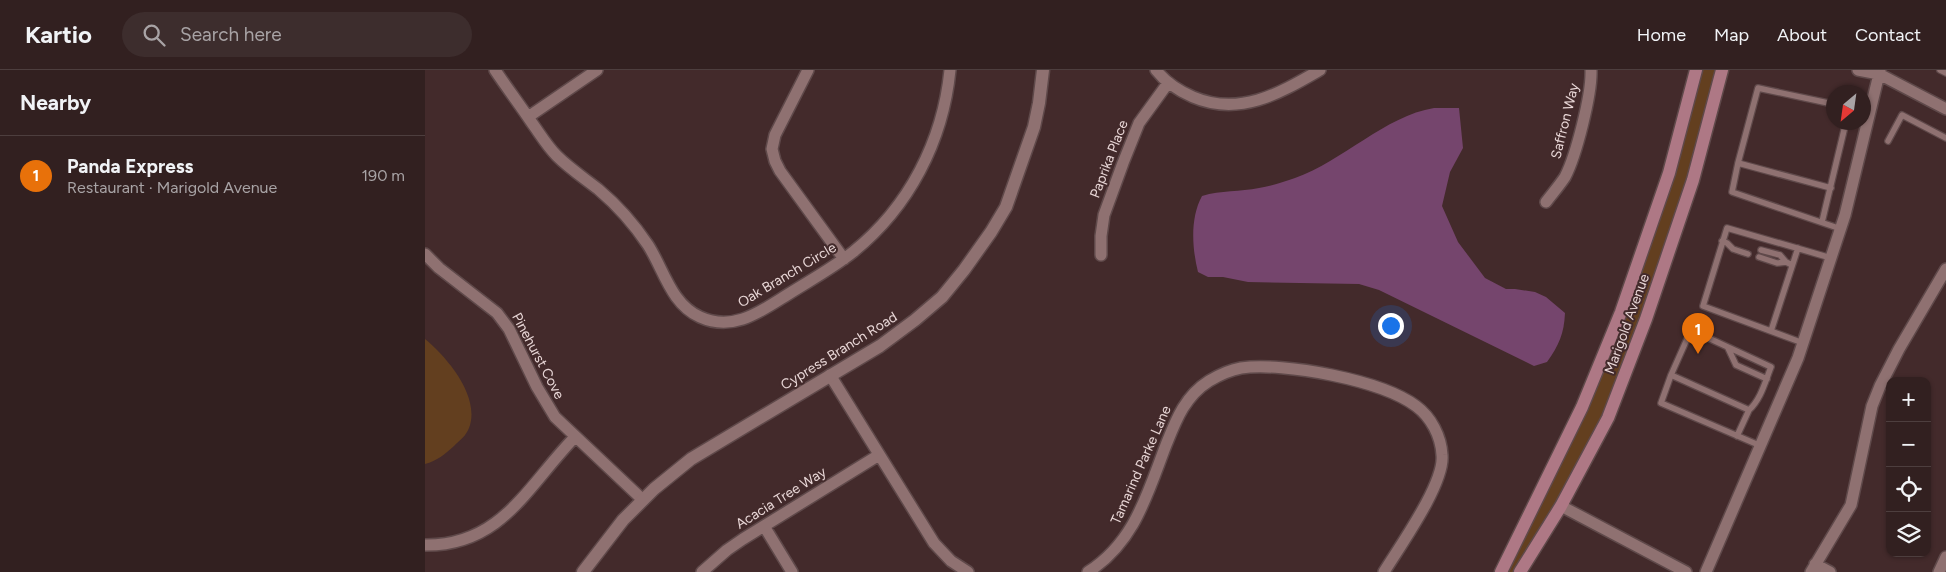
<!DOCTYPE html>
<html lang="en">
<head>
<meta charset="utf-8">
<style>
  body { margin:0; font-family:Figtree,sans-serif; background:#3d2d2d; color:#f1f3f6 }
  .controls { position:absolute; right:15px; bottom:15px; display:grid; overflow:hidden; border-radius:10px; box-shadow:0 1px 4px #0004 }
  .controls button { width:45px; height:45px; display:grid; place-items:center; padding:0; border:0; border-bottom:1px solid #4d3e3e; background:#322020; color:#f1f3f6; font:25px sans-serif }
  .compass { position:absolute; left:1401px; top:15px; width:45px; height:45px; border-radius:50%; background:#322020; box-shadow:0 1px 4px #0004; rotate:209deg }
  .you { position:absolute; left:965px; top:255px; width:18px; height:18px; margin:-12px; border:4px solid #fff; border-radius:50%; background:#1a73e8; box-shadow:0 0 0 8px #1a73e833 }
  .badge { display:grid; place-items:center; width:32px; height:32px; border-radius:50%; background:#ea580c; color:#fff; font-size:16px; font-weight:700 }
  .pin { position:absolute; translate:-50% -41px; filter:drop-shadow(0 1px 2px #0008) }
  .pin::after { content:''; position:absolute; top:26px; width:18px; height:15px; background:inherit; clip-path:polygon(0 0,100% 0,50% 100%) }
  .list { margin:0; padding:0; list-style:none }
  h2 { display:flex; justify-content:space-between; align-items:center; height:65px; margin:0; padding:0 20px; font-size:21px }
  h2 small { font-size:16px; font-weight:400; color:#a8a3a5 }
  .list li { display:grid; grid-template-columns:32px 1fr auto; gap:15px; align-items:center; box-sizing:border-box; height:80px; padding:0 20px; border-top:1px solid #4d3e3e }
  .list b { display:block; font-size:19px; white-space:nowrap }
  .list p { margin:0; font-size:16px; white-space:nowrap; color:#a8a3a5 }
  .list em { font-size:16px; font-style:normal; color:#a8a3a5 }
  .icon { flex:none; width:28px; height:28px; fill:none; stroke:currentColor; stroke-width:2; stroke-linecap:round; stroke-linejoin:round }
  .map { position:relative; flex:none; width:1521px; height:502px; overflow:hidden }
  header { display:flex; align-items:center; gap:30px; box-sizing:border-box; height:70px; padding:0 25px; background:#322020; border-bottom:1px solid #4d3e3e }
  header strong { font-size:24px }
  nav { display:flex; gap:28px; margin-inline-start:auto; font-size:18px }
  .search { width:350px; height:45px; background:#3d2d2d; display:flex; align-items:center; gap:12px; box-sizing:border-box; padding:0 18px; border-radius:28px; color:#a8a3a5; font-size:19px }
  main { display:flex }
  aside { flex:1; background:#322020 }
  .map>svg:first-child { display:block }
</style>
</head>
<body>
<header>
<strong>Kartio</strong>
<div class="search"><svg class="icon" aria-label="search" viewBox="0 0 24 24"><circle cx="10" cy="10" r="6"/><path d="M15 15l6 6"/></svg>Search here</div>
<nav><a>Home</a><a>Map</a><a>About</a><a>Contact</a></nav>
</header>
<main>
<aside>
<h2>Nearby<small></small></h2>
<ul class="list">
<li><span class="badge" style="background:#e8710a">1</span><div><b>Panda Express</b><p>Restaurant · Marigold Avenue</p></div><em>190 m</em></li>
</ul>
</aside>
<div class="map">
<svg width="1521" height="502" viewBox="0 0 1521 502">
  <rect width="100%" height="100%" fill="#432a2b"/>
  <path fill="#633f1f" d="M1277 0H1291L1263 109 1216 248 1178 345 1131 433 1088 502H1083L1162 339Z
    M0 269C22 287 56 327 44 358 41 366 35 370 29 376 20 384 12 391 0 394Z"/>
  <path fill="#75456d" d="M1009 38H1034L1038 78 1025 102 1017 136 1033 172 1060 208 1081 219H1090L1110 222 1121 227 1140 243C1139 264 1134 275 1122 292L1109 296 954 220 934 214 823 212 798 207H783L773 202C767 178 765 148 777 126 796 120 815 122 834 118 846 116 859 112 870 108 918 91 960 46 1009 38Z"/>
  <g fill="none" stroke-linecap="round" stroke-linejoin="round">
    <g stroke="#5f494a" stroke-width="8">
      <path id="service" d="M1515 0 1521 3
        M1408 34 1333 18 1313 93 1307 122 1416 159
        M1463 71 1477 45 1521 68
        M1313 93 1406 118
        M1397 152 1421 52
        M1297 171 1302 173 1308 179 1323 184
        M1336 180 1355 185 1361 192
        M1334 187 1352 193 1361 192 1367 195
        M1346 261 1373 178
        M1378 273 1278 236 1302 158 1406 188
        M1303 278 1311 295 1342 309
        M1246 305 1266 260 1346 297C1340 312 1336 329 1324 340
        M1312 366 1324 340 1246 305 1236 333 1336 376"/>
    </g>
    <g stroke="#5f494a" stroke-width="14">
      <path id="minor" d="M70 0C82 18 95 35 107 53 115 64 122 76 132 86 144 98 159 108 173 119 192 135 209 154 223 175 239 200 246 234 275 247 308 262 335 242 362 225 384 211 408 198 428 182 484 137 518 71 525 0
        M383 0 350 65 347 79 350 91 355 101 419 189
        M731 0C741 13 754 21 768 27 815 47 855 23 895 0
        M1433 0 1454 4 1455 0
        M103 47 172 0
        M1121 132C1127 124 1134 116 1140 107 1151 86 1167 24 1166 0
        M0 184 14 198 72 243 84 259 112 317 130 347 218 430
        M676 185V166L679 145 698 93 714 53 743 13
        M405 305 509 473 526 491 543 502
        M1136 436 1261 502
        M339 456 367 502
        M0 475C77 476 103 415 150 367
        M1390 494 1405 502
        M277 502 302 480 318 469 454 385
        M663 502C710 472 722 424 741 375 751 350 760 326 784 311 794 305 805 300 816 298 859 292 956 310 991 336 1006 347 1016 366 1017 385 1020 413 975 476 959 502
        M1281 502 1373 288 1420 145 1454 4 1521 39
        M1386 502 1426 435 1447 336 1455 316 1474 279 1521 199
        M1514 502 1521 487"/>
    </g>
    <g stroke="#5f494a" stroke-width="15">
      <path id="tertiary" d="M158 502 198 450 229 419 266 389 455 276 490 250 517 227 539 200 566 162 581 137 609 57 614 33 618 0"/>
    </g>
    <g stroke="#5f494a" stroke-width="15">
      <path id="secondary" d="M1076 502 1157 337 1196 242 1244 103 1271 0
        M1095 502 1136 436 1183 348 1221 249 1268 110 1297 0"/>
    </g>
    <use href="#service" stroke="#8f7171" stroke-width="5.5"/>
    <use href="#minor" stroke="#8f7171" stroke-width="11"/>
    <use href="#tertiary" stroke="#8f7171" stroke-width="12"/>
    <use href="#secondary" stroke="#ae7885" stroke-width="12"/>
  </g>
  <g text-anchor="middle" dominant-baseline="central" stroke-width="4" stroke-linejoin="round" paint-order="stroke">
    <g font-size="14" fill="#e9d7d7" stroke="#432a2b">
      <text transform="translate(1140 51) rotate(-76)">Saffron Way</text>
      <text transform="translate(684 89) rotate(-69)">Paprika Place</text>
      <text transform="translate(362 205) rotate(-31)">Oak Branch Circle</text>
      <text transform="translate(1202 254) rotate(-70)">Marigold Avenue</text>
      <text transform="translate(414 281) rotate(-32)">Cypress Branch Road</text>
      <text transform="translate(113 286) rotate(62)">Pinehurst Cove</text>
      <text transform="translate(716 395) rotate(-66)">Tamarind Parke Lane</text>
      <text transform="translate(356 428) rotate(-32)">Acacia Tree Way</text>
    </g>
  </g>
</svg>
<div class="controls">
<button>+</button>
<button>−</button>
<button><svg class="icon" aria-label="locate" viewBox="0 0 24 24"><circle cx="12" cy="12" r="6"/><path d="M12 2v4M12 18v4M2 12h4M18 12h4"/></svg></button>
<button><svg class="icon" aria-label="layers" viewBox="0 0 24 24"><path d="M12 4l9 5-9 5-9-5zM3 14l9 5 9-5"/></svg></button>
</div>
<svg class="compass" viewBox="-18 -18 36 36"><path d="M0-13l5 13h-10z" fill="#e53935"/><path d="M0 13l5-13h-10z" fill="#a8a3a5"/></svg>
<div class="you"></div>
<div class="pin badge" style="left:1273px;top:284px;background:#e8710a">1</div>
</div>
</main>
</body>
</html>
